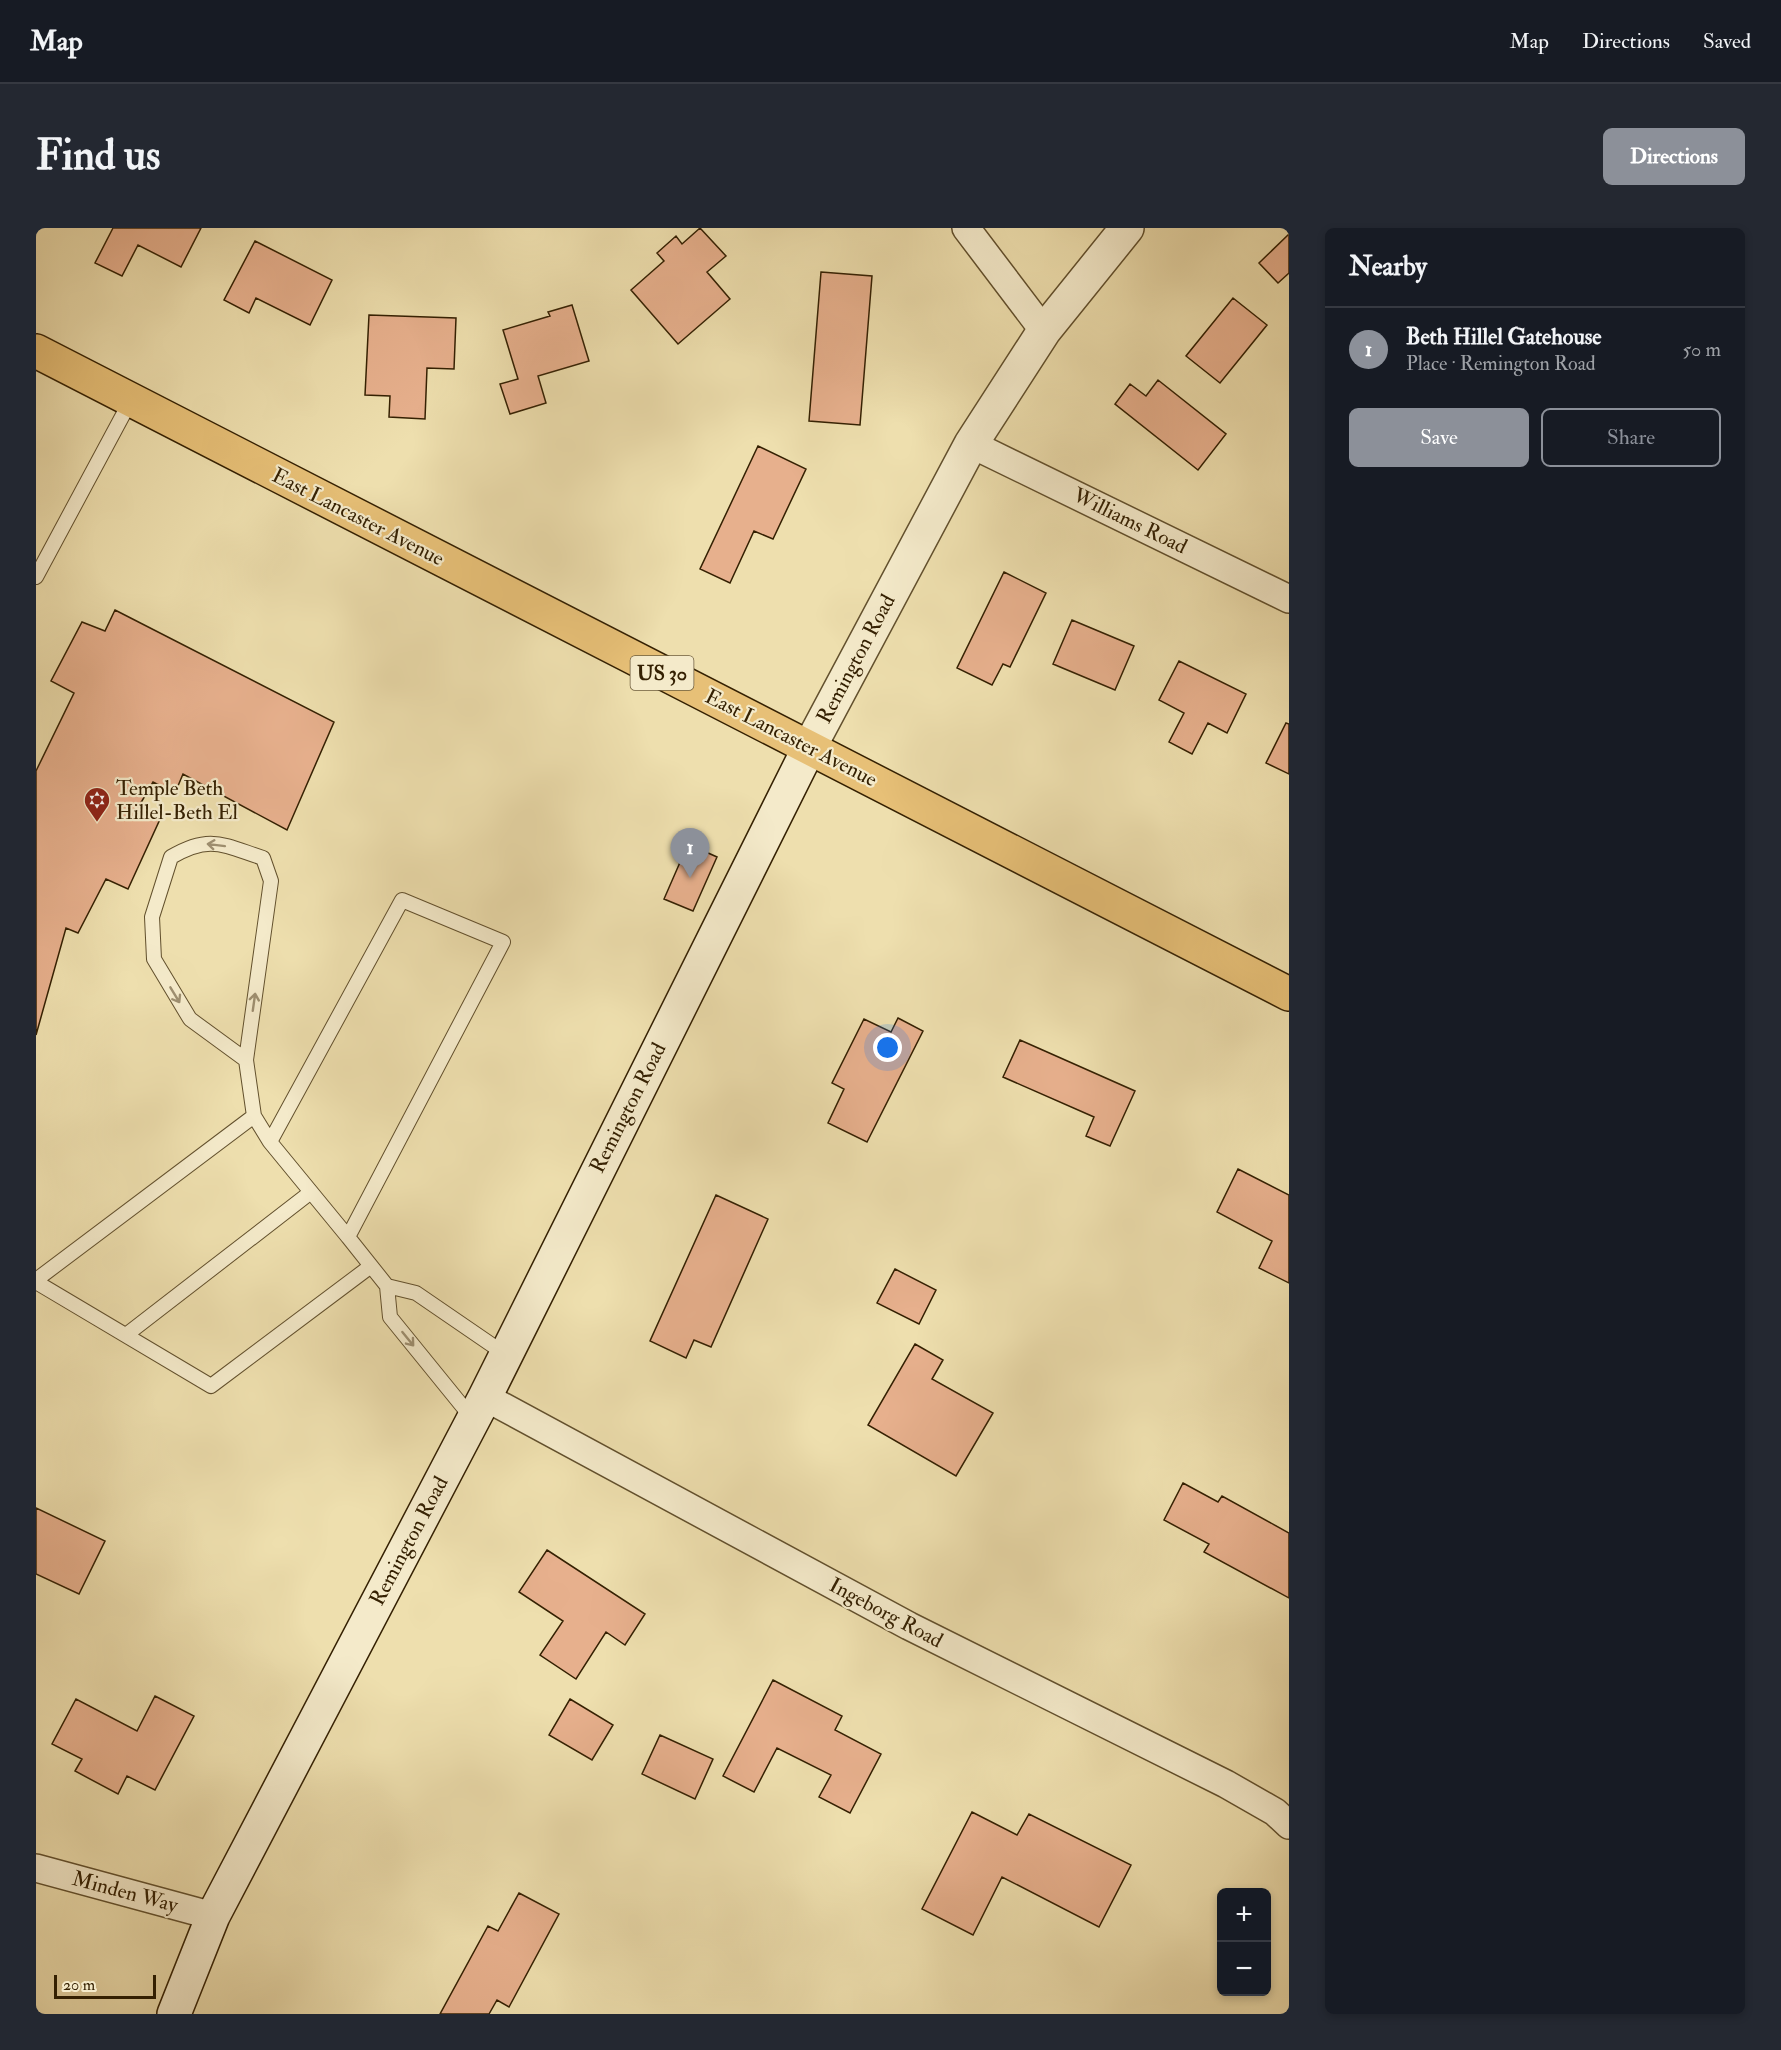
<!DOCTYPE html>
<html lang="en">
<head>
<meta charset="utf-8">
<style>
  body { margin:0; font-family:"IM FELL Double Pica",serif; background:#242831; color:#f1f3f6 }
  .controls { position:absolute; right:18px; bottom:18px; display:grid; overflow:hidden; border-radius:9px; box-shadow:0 3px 9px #0003 }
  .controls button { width:54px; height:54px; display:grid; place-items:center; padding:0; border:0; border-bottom:2px solid #363941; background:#171b24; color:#f1f3f6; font:30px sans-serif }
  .scale { position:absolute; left:18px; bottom:15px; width:102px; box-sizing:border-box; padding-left:6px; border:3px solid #342002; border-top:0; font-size:16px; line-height:21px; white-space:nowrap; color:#342002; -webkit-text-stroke:4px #f4eaca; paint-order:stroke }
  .you { position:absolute; left:852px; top:820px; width:21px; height:21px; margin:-15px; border:4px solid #fff; border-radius:50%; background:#1a73e8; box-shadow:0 0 0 9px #1a73e833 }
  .badge { display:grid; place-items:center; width:39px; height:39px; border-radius:50%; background:#8c9099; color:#fff; font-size:20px; font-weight:700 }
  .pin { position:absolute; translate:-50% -50px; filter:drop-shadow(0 2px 3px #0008) }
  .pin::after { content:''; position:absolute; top:32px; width:21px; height:18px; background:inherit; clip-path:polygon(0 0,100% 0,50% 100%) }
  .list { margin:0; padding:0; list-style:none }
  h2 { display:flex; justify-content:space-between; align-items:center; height:78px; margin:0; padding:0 24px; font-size:26px }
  h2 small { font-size:20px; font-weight:400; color:#9ea1a6 }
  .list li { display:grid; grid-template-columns:39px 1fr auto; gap:18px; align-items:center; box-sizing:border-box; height:84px; padding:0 24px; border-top:2px solid #363941 }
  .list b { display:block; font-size:22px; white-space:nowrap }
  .list p { margin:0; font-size:20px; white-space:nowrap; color:#9ea1a6 }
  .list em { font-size:20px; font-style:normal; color:#9ea1a6 }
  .actions { display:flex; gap:12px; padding:18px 24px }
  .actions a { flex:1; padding:14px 0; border:2px solid #8c9099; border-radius:9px; text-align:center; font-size:21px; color:#8c9099 }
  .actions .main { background:#8c9099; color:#fff }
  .map { position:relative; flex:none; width:1253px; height:1786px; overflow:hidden; border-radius:9px }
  header { display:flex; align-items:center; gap:36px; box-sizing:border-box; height:84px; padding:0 30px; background:#171b24; border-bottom:2px solid #363941 }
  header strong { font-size:28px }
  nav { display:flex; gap:33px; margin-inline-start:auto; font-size:21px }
  .intro { display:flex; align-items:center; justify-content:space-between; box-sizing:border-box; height:144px; padding:0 36px }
  h1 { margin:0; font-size:42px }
  .button { padding:15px 27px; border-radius:9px; background:#8c9099; color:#fff; font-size:21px; font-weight:700 }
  main { display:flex; gap:36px; padding:0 36px }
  aside { flex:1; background:#171b24; border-radius:9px; box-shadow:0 3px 9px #0003 }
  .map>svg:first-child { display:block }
</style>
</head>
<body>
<header>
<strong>Map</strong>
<nav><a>Map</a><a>Directions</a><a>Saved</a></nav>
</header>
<div class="intro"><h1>Find us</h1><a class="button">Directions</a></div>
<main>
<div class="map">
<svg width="1253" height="1786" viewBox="0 0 1253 1786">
  <rect width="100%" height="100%" fill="#eedfae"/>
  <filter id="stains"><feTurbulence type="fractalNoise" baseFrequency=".00333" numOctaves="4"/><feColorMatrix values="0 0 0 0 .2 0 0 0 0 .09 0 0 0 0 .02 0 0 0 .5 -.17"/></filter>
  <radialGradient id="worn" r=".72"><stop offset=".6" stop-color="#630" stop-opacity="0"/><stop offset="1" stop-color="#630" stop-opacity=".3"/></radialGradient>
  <path fill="#e7b08d" stroke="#342002" stroke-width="1.5" d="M77 0H165L145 39 102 17 86 48 59 35Z
    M664 0 690 28 671 44 694 71 642 116 595 62 628 33 621 25 640 8 646 16Z
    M1253 6V45L1242 55 1223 35Z
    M219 13 296 52 274 97 220 70 213 85 188 72Z
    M785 44 836 48 824 197 773 193Z
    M1197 70 1231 97 1184 155 1150 128Z
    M536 77 553 133 502 148 510 175 474 186 464 156 482 151 467 102 514 88 512 84Z
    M333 87 420 90 418 141 391 140 389 191 353 189 354 168 329 167Z
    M1122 152 1190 206 1162 242 1079 176 1094 156 1110 168Z
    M722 218 770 241 737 311 718 303 694 355 664 341Z
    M968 344 1010 365 974 439 967 436 956 457 921 440Z
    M79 382 298 494 251 602 147 546 139 565 117 554 103 578 125 589 92 661 70 651 42 705 30 700 0 807V543L38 465 15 453 46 394 69 403Z
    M1036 392 1098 418 1079 462 1017 436Z
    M1143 433 1210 466 1191 505 1172 495 1156 526 1133 514 1148 485 1123 472Z
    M1250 495 1253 496V546L1230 535Z
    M652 616 681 629 657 683 628 671Z
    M862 790 887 803 831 914 792 895 808 861 796 855 828 791 855 804Z
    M984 812 1099 863 1074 918 1050 908 1058 889 967 849Z
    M1202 941 1253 967V1055L1223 1040 1236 1013 1181 984Z
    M680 967 732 991 675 1119 658 1112 650 1130 614 1113Z
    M859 1041 900 1062 883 1096 841 1075Z
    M879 1116 907 1132 896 1151 957 1185 920 1248 832 1197Z
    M1147 1255 1182 1274 1186 1268 1253 1305V1370L1168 1324 1173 1316 1128 1292Z
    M0 1280 69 1313 43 1366 0 1346Z
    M511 1322 609 1386 589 1417 570 1404 540 1451 504 1427 527 1393 483 1364Z
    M737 1452 806 1488 799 1502 845 1526 814 1585 783 1569 795 1547 741 1520 718 1564 687 1548Z
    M119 1468 158 1488 119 1562 91 1548 82 1566 39 1543 46 1531 16 1516 40 1471 101 1503Z
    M534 1471 577 1497 556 1532 513 1507Z
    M624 1507 677 1531 659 1571 606 1546Z
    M936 1584 981 1607 993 1586 1095 1637 1063 1699 966 1649 937 1707 886 1681Z
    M483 1665 523 1686 473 1779 461 1772 453 1786H404L452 1698 462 1703Z"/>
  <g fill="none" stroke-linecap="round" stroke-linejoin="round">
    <g stroke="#62502d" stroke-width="16">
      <path id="service" d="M0 349 95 172
        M210 832 154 791 118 731 116 689 135 629C174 606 187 617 227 630L235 653 210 832 218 888
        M312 1009 234 914 366 672 467 714 312 1009 351 1058 354 1089 436 1190
        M0 1052 218 888 234 914
        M0 1054 175 1158 335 1038
        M351 1058 380 1065 469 1126
        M90 1107 275 964"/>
    </g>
    <g stroke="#62502d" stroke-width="30">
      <path id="minor" d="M930 0 1008 103
        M935 216 1253 371
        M449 1169 873 1398 1190 1556 1239 1584 1253 1597
        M0 1640 177 1688"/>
    </g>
    <g stroke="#62502d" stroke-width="36">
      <path id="tertiary" d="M773 520 935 216 1008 103 1091 0"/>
    </g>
    <g stroke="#342002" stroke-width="36">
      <path id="secondary" d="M138 1786 177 1688 449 1169 773 520"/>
    </g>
    <g stroke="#342002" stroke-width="36">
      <path id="trunk" d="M0 123 1253 766"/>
    </g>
    <use href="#service" stroke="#f4eaca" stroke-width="14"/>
    <use href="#minor" stroke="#f4eaca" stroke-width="27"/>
    <use href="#tertiary" stroke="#f4eaca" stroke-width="33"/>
    <use href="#secondary" stroke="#f4eaca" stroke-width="33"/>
    <use href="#trunk" stroke="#e7c077" stroke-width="33"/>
  </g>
  <defs><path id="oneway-shaft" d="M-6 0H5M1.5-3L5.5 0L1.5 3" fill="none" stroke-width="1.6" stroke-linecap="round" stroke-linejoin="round" transform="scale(1.5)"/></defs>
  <g stroke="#9e8f70">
    <use href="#oneway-shaft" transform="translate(180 617) rotate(-173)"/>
    <use href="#oneway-shaft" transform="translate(139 767) rotate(59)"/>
    <use href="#oneway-shaft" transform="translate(218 774) rotate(-82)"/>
    <use href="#oneway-shaft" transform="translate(372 1111) rotate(51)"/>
  </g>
  <defs>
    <g id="synagogue-pin" transform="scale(1.35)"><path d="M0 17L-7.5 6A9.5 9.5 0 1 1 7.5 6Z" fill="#8f2418" stroke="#f4eaca"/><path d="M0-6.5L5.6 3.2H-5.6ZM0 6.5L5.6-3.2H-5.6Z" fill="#fff"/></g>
  </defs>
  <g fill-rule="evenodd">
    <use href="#synagogue-pin" x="61" y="572"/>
  </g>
  <g text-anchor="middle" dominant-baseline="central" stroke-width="4.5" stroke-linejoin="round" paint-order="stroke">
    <rect fill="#f4eaca" stroke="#6e5d3e" stroke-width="1.5" x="594.5" y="428" width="63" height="34" rx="4.5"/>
    <g font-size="20" font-weight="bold" fill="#342002">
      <text x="626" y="445">US 30</text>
    </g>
    <g font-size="21" fill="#342002" stroke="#f4eaca">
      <text transform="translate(322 289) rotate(27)">East Lancaster Avenue</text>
      <text transform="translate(1094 293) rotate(26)">Williams Road</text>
      <text transform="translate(820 431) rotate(-62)">Remington Road</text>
      <text transform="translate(755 510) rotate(27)">East Lancaster Avenue</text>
      <text transform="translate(592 880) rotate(-63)">Remington Road</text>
      <text transform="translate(373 1313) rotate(-62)">Remington Road</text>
      <text transform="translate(850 1385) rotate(28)">Ingeborg Road</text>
      <text transform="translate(89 1664) rotate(15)">Minden Way</text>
    </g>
    <g font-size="21" fill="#342002" stroke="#f4eaca" text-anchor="start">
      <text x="80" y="560">Temple Beth<tspan x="80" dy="24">Hillel-Beth El</tspan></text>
    </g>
  </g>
  <rect width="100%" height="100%" filter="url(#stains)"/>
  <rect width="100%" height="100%" fill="url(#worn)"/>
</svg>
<div class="controls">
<button>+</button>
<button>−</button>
</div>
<div class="scale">20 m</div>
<div class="you"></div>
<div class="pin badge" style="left:654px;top:650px">1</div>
</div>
<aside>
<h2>Nearby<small></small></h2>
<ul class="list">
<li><span class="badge">1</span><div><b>Beth Hillel Gatehouse</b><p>Place · Remington Road</p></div><em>50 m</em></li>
</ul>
<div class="actions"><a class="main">Save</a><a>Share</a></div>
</aside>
</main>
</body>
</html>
